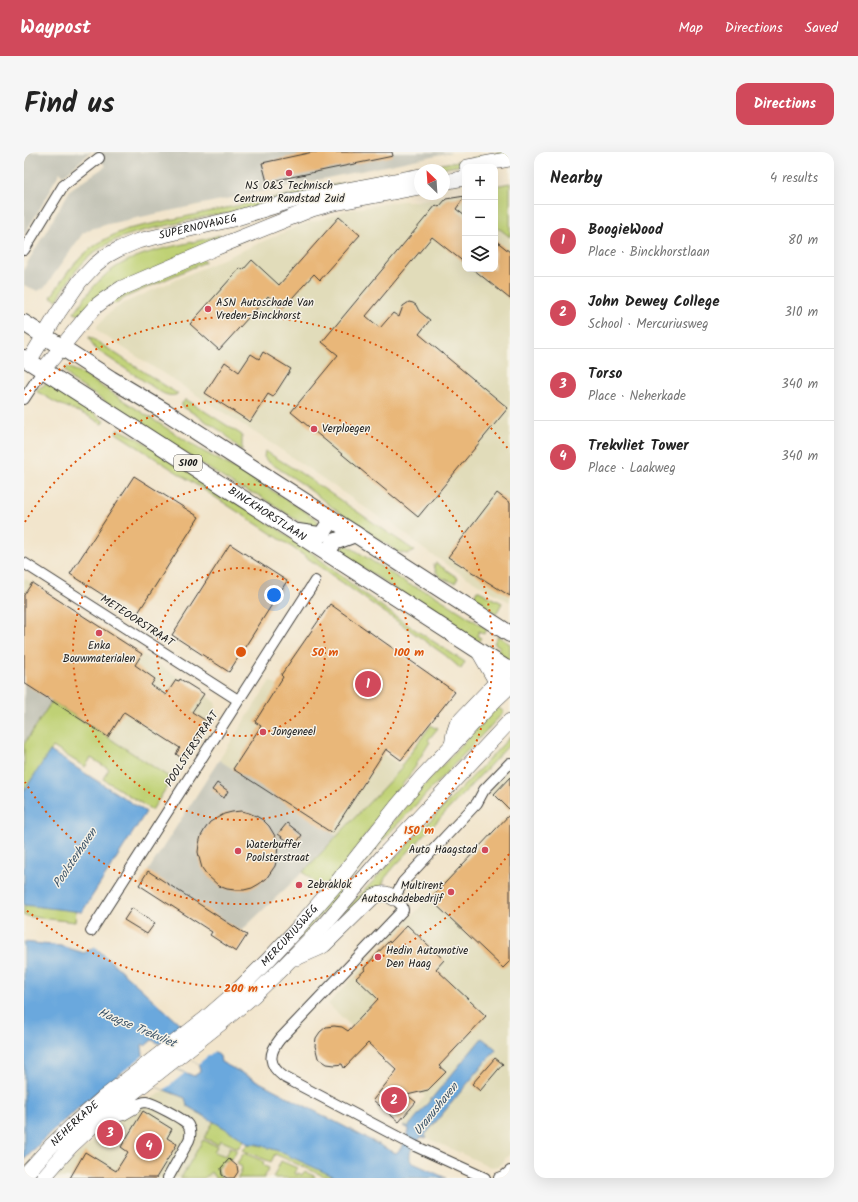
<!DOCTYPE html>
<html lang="en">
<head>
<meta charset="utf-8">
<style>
  body { margin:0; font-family:Kalam,sans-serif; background:#f6f6f6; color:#222 }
  .controls { position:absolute; right:12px; top:12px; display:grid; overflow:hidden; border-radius:8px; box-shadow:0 4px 16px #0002 }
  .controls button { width:36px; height:36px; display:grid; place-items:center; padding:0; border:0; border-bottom:1px solid #e0e0e0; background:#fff; color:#222; font:20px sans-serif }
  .compass { position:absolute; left:390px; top:12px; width:36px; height:36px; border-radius:50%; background:#fff; box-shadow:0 4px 16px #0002; rotate:335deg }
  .you { position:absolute; left:250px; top:443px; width:14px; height:14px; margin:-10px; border:3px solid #fff; border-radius:50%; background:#1a73e8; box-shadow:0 0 0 6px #1a73e833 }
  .badge { display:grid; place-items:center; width:26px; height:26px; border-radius:50%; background:#d1495b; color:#fff; font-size:13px; font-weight:700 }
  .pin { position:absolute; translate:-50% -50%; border:2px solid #fff; box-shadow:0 1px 4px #0006 }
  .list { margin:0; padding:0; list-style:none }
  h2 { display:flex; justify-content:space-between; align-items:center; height:52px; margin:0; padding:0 16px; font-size:17px }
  h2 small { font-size:13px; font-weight:400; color:#767676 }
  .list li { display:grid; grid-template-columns:26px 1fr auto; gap:12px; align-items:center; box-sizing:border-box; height:72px; padding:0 16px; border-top:1px solid #e0e0e0 }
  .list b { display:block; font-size:15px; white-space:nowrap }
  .list p { margin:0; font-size:13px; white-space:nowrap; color:#767676 }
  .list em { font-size:13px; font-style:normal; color:#767676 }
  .icon { flex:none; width:22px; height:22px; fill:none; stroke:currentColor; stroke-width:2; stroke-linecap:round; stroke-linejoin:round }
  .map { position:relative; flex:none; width:486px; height:1026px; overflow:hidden; border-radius:12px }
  header { display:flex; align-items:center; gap:24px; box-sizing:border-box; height:56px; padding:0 20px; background:#d1495b; color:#fff }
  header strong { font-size:19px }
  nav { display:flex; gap:22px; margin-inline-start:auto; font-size:14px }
  .intro { display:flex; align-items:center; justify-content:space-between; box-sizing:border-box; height:96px; padding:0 24px }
  h1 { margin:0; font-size:28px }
  .button { padding:10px 18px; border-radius:12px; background:#d1495b; color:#fff; font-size:14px; font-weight:700 }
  main { display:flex; gap:24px; padding:0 24px }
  aside { flex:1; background:#fff; border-radius:12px; box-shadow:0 4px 16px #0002 }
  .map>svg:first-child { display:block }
</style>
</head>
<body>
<header>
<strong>Waypost</strong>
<nav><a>Map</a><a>Directions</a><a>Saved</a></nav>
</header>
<div class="intro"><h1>Find us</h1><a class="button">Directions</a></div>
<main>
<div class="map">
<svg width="486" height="1026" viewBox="0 0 486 1026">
  <rect width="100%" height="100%" fill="#f7f3e8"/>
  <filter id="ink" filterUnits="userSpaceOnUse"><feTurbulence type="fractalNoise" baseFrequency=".025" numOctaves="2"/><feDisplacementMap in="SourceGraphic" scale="8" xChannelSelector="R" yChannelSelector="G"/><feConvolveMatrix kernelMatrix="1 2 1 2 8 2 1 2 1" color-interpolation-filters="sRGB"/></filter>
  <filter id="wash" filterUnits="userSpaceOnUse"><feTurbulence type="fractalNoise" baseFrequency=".012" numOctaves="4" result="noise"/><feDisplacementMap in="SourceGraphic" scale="16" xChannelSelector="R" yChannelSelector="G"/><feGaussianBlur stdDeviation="0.9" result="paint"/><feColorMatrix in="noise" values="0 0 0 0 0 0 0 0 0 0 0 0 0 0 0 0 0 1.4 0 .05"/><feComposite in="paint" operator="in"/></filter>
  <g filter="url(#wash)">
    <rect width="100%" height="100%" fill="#f2e5cc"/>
    <path fill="#e1dcba" d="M441 40 440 48 441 49V117H471V73L486 85V450L437 422 398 396 365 368 362 370 250 293 75 180 73 177V174L84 162 98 152 217 99 275 74 302 66 320 59 377 49H393Z
      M0 426 188 547 191 550 192 555 191 560 148 627 0 531Z
      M246 529 379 615 313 684 195 608Z
      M486 617V659L469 643 467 645 463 641Z
      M486 661V1001L478 1011 473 1014 467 1015 399 984 378 972 401 944 304 852Z
      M145 936 216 977 187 1026H30L51 1005 100 963Z"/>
    <path fill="#c5c5b8" d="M0 0H67L40 23 36 20 27 35V38L0 83Z
      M70 0H428L197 48 84 72 67 77 59 81 21 135 14 139 0 133V119L2 113 47 37 82 14Z
      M0 531 28 549 0 592Z
      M195 608 313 684 279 720 217 779 124 719Z"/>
    <path fill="#bfd174" stroke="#6e7648" d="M480 0H486V4L411 18H396L210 61C190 62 170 67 150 72 111 80 78 86 51 120 44 129 39 139 33 148L27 145C49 110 64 92 104 77L300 35Z
      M486 31V85L471 73V34Z
      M195 83 196 86 55 163 50 161C59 149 66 137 77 127 109 96 155 96 195 83Z
      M179 106 181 110 104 144 90 152 88 150 89 147Z
      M65 185H66L154 242C148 245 141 243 135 239L73 198 69 194Z
      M43 215 55 220 175 297 225 324 291 366 294 369C294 375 290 375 285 376L234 343 215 336 49 229 40 217 41 216Z
      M22 232C37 231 66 260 80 269L78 272 66 265 31 250 12 239 15 236Z
      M161 248H163L218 283V298L214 296 200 281 158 254V251Z
      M94 277 115 287 274 390 339 441 381 471 441 510 437 517 421 503 265 393 92 281Z
      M241 299 275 320 391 399 383 402 374 400 317 362 277 331 243 309 240 305Z
      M323 393 384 432 407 441 463 477 460 482 455 479 453 484 457 486 453 491 315 400 316 396Z
      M412 411 434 426 431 431C420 427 411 425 410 412Z
      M453 438 478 451 472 462 450 444Z
      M474 484 486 492V508L483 511 465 499 468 494 474 498 476 495 470 491Z
      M28 549 148 627 128 658 79 627 85 617 67 606 61 615 29 595 0 639V592Z
      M473 555 480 560 369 677 349 700 301 759 244 821 241 819 392 642Z
      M407 573 411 576 413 575 414 576 404 588 406 590 392 612V614L319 714 299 738 279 720 379 615 377 614Z
      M486 585V592L370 715 361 726 357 736 294 787Z
      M0 752 52 759 51 770 0 764Z
      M190 969 214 984 219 989 214 996 196 988 194 992 180 986Z
      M179 988 193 994 190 1000 202 1004 206 995 212 997V1000L206 1008 200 1009 194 1017 196 1024 198 1026H191L187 1020 180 1026H157Z
      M224 992C248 992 290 1015 313 1026H304L251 1002 247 1010 218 998Z
      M220 1001 239 1009 240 1014 245 1016 240 1026H213L217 1021 216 1019 218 1018 217 1014 213 1011Z
      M257 1009 273 1016 270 1021 273 1023 274 1021 278 1023 280 1020 291 1024 290 1026H249Z"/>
    <path fill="#6ba8dd" stroke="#44627c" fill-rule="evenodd" d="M26 599 122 660 58 760 0 753V639Z
      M0 790 37 794 60 801 71 795 156 872 196 904 197 910 369 1000 372 1001C380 994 383 987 384 977L379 974 380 973 384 975 458 886 472 897 401 983 403 985 402 986 398 985C390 991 383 1000 387 1010L422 1026H313L252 998 232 992H224L214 984 163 954 161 946 97 921C63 948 30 975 0 1008ZM128 888 173 911 175 913 176 920 170 924 119 904 118 893 119 892 121 894Z"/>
    <path fill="#f2e5cc" d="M160 872 192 898 174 912 135 892Z
      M120 903 161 921 140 938 97 921Z"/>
    <g id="blocks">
      <path fill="#e9b779" d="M289 0H368L369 4 243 30 238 11Z
        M441 44 432 57 441 64V111L408 85 342 164 356 176 369 161 375 165 379 154 385 150 389 151 392 153 395 159 406 168 395 182 484 256 394 365 267 260 314 203 298 190 412 53 415 55 422 47Z
        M315 65 336 83 296 128 290 122 258 157 244 144 195 198 166 172 216 116 219 118 228 108 255 133Z
        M471 88 486 100V147L449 117H471Z
        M239 200 267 217 249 245 244 242 226 270 181 241 201 210 215 220 227 202 235 207Z
        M110 324 175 365 112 464 46 422Z
        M473 341 486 351V444L424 405Z
        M206 392 263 429 205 520 148 483Z
        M8 431 118 502 111 513 131 527 127 533 142 543 152 528 155 529 156 527 180 542 168 560 184 570 160 608 152 602 156 596 100 560 84 585 0 531V443Z
        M306 452 431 540 377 608 362 597 308 681 209 617 237 574 231 570 259 525 257 523Z
        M486 625V658L470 642Z
        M193 631 204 639 200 646 188 638Z
        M217 659 225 661 232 664 239 668 245 674 254 689 253 706 251 714 242 727 235 732 228 736 220 738H211L203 737 195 734 183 723 178 716 176 709 174 700 175 692 177 684 181 677 186 670 200 662 208 660Z
        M486 662V809L479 816 406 747Z
        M263 671 278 683 270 694 254 682Z
        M124 719 223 783 212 800 186 783 188 780 115 733Z
        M108 756 131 771 123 782 100 768Z
        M383 773 420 808 412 817 462 864 415 914 422 920 404 938 383 943 392 950 375 970 349 948 373 918 344 891 320 916 318 912 311 913 303 912 294 906 291 894 292 886 296 880 302 875 310 874 318 875 324 879 354 847 332 826 341 818 340 816 365 789 366 791Z
        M471 906 479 912 456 939 448 932Z
        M119 959 148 977 143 986 153 992 132 1026H46L61 1000 92 1019 104 1000 97 995Z
        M205 1007 213 1014 214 1020 210 1026H203L198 1023 197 1016Z"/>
    </g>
  </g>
  <g filter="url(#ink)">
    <use href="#blocks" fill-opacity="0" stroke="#3c3a36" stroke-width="1"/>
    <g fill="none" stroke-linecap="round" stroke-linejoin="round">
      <g stroke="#3c3a36" stroke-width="12">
        <path id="street" d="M0 98 39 34 75 6
          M0 247 19 218
          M0 411 214 548
          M67 779 291 429
          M110 954C114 952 118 950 122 950 129 951 160 967 164 973 167 978 167 983 165 988L144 1026
          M461 1026 391 994 260 925C244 913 244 902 256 887L379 758 378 754 370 746 379 730 453 651 460 638 486 611
          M475 1026 480 1024 486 1019"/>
      </g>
      <g stroke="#3c3a36" stroke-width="16">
        <g id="secondary">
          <path d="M443 15 486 7"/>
          <path d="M420 30 441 26"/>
          <path id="s1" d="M5 209 34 161 56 129 71 113 82 104 95 97 114 89 209 67 270 48 396 24"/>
          <path d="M19 218 63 164 72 154 80 148 98 136 191 96 288 57 306 52 396 35"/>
          <path d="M454 498 477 538"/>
          <path d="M428 594 430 581 433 572 486 516"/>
          <path d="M272 806 295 796 300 793 349 745C357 741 362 740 370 746"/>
          <path d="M85 964 98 961 110 954"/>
          <path id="s2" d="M0 1024 27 994 52 970 78 947 181 867 212 840 244 808 272 778 311 733 374 653 399 624 470 549 486 534"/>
          <path d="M19 1026 46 995 78 965 197 871 229 844 259 815 299 774 358 705 486 569"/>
        </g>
      </g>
      <g stroke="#3c3a36" stroke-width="18">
        <g id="primary">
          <path d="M0 171 87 227 142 260 486 482"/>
          <path id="s3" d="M0 206 100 270 486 519"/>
          <path d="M274 380 295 383 299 381 308 367"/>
          <path d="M303 400 310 390 331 382"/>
        </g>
      </g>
      <use href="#street" stroke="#fff" stroke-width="10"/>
      <use href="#secondary" stroke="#fff" stroke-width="15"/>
      <use href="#primary" stroke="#fff" stroke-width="16"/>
    </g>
  </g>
  <g fill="none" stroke="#de560d" stroke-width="2" stroke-dasharray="2 4">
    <circle cx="217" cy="500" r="84"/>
    <circle cx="217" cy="500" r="168"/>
    <path d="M1 370A252 252 0 1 1 1 630"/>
    <path d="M485 702A336 336 0 0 1 1 757M1 243A336 336 0 0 1 485 298"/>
  </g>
  <g fill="#d1495b" stroke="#f7f3e8" stroke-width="1.5">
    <circle cx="265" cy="21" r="4"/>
    <circle cx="184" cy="157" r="4"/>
    <circle cx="290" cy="277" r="4"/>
    <circle cx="75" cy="481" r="4"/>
    <circle cx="239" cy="580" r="4"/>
    <circle cx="461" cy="698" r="4"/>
    <circle cx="214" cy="699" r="4"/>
    <circle cx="275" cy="733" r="4"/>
    <circle cx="427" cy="740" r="4"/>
    <circle cx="354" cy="805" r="4"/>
  </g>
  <g text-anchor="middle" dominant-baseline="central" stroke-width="3" stroke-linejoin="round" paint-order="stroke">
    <rect fill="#f7f3e8" stroke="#5e5c59" stroke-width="1" x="150" y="303" width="28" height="16" rx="3"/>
    <g font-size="10" font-weight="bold" fill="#1c1c1c">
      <text x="164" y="311">S100</text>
    </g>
    <g font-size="11" fill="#1c1c1c" stroke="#f7f3e8" text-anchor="start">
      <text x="265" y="34" text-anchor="middle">NS O&amp;S Technisch<tspan x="265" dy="13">Centrum Randstad Zuid</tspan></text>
      <text x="192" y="151">ASN Autoschade Van<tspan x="192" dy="13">Vreden-Binckhorst</tspan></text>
      <text x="298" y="277">Verploegen</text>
      <text x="75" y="494" text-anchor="middle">Enka<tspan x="75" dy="13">Bouwmaterialen</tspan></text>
      <text x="247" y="580">Jongeneel</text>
      <text x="222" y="693">Waterbuffer<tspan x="222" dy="13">Poolsterstraat</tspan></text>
      <text x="453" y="698" text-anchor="end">Auto Haagstad</text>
      <text x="283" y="733">Zebraklok</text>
      <text x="419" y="734" text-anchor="end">Multirent<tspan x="419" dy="13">Autoschadebedrijf</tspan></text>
      <text x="362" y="799">Hedin Automotive<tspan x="362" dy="13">Den Haag</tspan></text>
    </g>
    <g font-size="11" fill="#1c1c1c" stroke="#f7f3e8">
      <text stroke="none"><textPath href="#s1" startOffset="228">SUPERNOVAWEG</textPath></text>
      <text stroke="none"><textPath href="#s3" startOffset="289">BINCKHORSTLAAN</textPath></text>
      <text transform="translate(113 469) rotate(33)">METEOORSTRAAT</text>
      <text transform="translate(168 597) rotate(-57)">POOLSTERSTRAAT</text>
      <text stroke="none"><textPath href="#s2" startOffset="359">MERCURIUSWEG</textPath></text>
      <text stroke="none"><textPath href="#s2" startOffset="73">NEHERKADE</textPath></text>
    </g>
    <g font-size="12" font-style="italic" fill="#3c5469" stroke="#f7f3e8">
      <text transform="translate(51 706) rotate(-56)">Poolsterhaven</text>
      <text transform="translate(113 876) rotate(23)">Haagse Trekvliet</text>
      <text transform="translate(412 957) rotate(-51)">Uranushaven</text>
    </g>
  </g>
  <circle cx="217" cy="500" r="6" fill="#de560d" stroke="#f7f3e8" stroke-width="2"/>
  <g font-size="12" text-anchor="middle" font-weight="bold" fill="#de560d" stroke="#f7f3e8" stroke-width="3" stroke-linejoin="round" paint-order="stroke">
    <text x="301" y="504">50 m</text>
    <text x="385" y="504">100 m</text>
    <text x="395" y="682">150 m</text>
    <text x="217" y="840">200 m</text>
  </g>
</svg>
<div class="controls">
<button>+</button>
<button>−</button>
<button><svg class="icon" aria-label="layers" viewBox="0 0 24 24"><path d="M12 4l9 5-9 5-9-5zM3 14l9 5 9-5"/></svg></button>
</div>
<svg class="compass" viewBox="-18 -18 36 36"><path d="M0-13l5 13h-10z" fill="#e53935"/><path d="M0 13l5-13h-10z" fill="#767676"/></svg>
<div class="you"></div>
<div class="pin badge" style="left:344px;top:532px">1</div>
<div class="pin badge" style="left:370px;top:948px">2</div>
<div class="pin badge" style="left:86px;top:981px">3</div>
<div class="pin badge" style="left:125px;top:994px">4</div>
</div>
<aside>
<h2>Nearby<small>4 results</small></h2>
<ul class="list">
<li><span class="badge">1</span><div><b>BoogieWood</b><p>Place · Binckhorstlaan</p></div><em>80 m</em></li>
<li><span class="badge">2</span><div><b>John Dewey College</b><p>School · Mercuriusweg</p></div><em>310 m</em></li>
<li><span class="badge">3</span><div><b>Torso</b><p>Place · Neherkade</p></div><em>340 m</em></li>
<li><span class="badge">4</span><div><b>Trekvliet Tower</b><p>Place · Laakweg</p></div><em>340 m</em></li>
</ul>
</aside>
</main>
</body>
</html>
